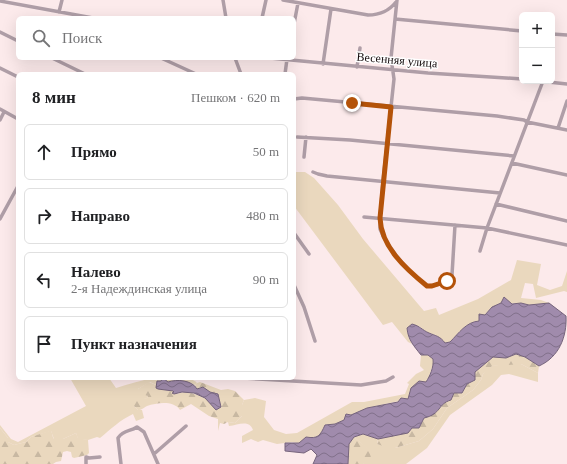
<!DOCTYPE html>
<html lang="ru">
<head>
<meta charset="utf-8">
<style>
  body { margin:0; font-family:Georgia,serif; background:#f2f2f2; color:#202124 }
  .controls { position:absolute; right:12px; top:12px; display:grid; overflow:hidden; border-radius:6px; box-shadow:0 4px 16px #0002 }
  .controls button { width:36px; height:36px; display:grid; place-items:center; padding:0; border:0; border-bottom:1px solid #e0e0e0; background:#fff; color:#202124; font:20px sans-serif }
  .stop { position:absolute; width:12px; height:12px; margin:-9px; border:3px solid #b45309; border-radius:50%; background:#fff }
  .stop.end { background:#b45309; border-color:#fff; box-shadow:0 1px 4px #0008 }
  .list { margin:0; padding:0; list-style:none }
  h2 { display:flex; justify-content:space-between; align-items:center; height:52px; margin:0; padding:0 16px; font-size:17px }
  h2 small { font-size:13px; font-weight:400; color:#757577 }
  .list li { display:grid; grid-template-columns:26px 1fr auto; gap:12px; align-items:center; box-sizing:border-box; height:56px; margin:0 8px 8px; padding:0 8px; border:1px solid #e0e0e0; border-radius:6px }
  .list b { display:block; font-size:15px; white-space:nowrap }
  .list p { margin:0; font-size:13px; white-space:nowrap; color:#757577 }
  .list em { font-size:13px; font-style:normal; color:#757577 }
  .icon { flex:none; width:22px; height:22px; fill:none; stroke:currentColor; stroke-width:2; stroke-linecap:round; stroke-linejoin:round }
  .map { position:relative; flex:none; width:567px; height:464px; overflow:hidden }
  .search { position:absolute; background:#fff; box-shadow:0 4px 16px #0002; left:16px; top:16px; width:280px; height:44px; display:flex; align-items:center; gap:10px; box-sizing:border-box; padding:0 14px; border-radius:6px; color:#757577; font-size:15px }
  .panel { position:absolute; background:#fff; box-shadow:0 4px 16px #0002; left:16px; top:72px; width:280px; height:308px; border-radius:6px }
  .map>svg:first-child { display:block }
</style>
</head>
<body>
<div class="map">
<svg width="567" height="464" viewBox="0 0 567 464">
  <defs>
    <pattern id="forest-firs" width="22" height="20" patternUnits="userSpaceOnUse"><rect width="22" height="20" fill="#ead8be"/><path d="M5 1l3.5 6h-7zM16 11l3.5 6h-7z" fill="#c8b8a2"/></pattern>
    <pattern id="water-waves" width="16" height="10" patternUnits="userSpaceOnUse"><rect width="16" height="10" fill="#a08bac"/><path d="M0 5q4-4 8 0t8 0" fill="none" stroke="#81708a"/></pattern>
  </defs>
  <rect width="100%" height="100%" fill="#fceaeb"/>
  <path fill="#ead8be" d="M294 172H305L314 178 338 205 363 239 424 311 436 308 439 315 478 299 511 280 517 260 541 264 537 285 550 290 562 286 567 271V292L564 291 536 298 533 284 525 283 521 298 541 300 549 303 529 305 521 303H501L492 307 479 321C466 322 459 333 450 342L445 343 436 335 427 333 419 326 408 336 412 344 408 342 392 322 383 325 294 206Z
    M421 355H428L433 359V364L429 377 426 382 408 399 367 408 351 415 346 414 344 420 335 424 325 425 320 435 299 443 292 442 277 444 263 440 258 442 251 439 242 443V436L253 430C249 419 238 425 229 426L228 422 235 423 242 416V405L244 400 255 398 266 401 264 417 274 430 286 434 297 433 352 402H364L405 394 409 384 407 383 416 374 424 370 420 366Z
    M505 364H521L538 373V382L509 374 501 375 492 385 450 415 427 448 406 464H363L370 451 354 437 363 434 378 439 377 444 395 448 419 441 433 429 447 408 473 390 481 380 483 374 487 369 492 366Z
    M70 378H109L116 388C129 384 142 380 155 378 164 377 193 376 197 383L195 385C188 381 176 379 168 382L166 380 157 381 156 385 150 382 138 389 148 396 147 398 144 399 134 406 138 410H142L144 418 136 421 133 414C120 420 111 429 100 438L97 437 88 440 78 439 76 433 63 439H54L51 431 31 437 26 442 14 445 8 442V438L0 428V425L11 439 18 442 86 406Z"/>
  <path fill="url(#forest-firs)" d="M516 354 525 357 539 366 538 373 521 364 492 366 483 374 481 380 473 390 447 408 433 429 419 441 395 448H389L377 444 378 439 398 434 412 428H419L424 418C438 415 437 403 451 400L454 393H462L467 384 475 380 474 372 493 357 506 358Z
    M149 382 156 385 158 389 173 391 178 394C190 387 210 402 221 407L218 394 210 392 201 387 197 389 195 385 197 383 200 382 221 390 228 389 235 391 244 400 242 405V416L235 423 228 422 224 424 220 423 218 431V419L209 416 191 404 180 410C173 400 157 403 147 406 143 408 142 410 138 410L133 405 135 400 147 398 148 396 139 393 138 389Z
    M0 428 8 438V442L14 445 26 442 31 437 49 431H51C53 434 52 437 54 439H63L76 433 78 438 88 440 89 453 87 455 74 458 72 457 71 452 67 451 63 452 61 461 56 462 53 464H0Z
    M354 437 370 450 371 459 363 464H348L349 444Z"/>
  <path fill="url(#water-waves)" stroke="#76647c" d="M504 297 512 304 521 303 529 305 549 303 566 316C567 337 559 357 539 366L525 357 516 354 506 358 493 357 475 372V380L467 384 462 393H454L451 400C437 404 442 414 424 418L419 428H412L408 433 378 439 363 434 354 437 349 444 348 464H313L317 455 311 449 304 453 285 451V443H299L306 437C318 439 320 436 325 425L335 424 344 420 346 414 351 415 367 408 398 402 401 398 408 399 411 388 419 381 426 382C430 376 434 367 433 359L428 355H421C414 346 408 340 407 328L412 324C420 326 422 330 429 333 436 336 440 336 445 343L450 342C459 333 466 322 479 321V314L485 315 492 307 501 303Z
    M163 378 168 382C177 379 192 380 197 389L203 387 210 392 218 394 221 407 216 410 205 398 194 393 182 392 174 394 172 393 174 392 173 391 158 389 156 388 157 381H161Z"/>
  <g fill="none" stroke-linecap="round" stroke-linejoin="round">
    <path stroke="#af9ea7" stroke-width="3.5" d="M223 0 226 18
      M283 0 368 15C379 15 389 11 396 2
      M397 0 391 58 394 79 383 181 380 218V229L384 238 395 254 410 272 427 286C435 286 448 283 452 275L455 225
      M0 1 93 18
      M59 12 62 0
      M262 18 266 0
      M395 19 522 31
      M294 24 298 3
      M0 32 18 41
      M552 34 567 35
      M52 58 85 74
      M161 58 196 74
      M235 58 241 74
      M270 58 428 73 522 79
      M323 64 331 9
      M357 67 360 48
      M0 68 18 77
      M285 74 287 59
      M539 81 567 84
      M294 99 302 98 497 116 524 120 527 122 567 130
      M0 109 18 119
      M0 120 4 112
      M558 128 567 101
      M297 137 350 140 514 156
      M304 157 306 137
      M512 163 567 175
      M313 172 318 174 327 176 500 193
      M496 204 567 221
      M364 217 487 228 567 245
      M0 219 18 186
      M294 233 309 254
      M480 251 487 228 543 81
      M294 285 304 307 315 341
      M243 378 361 385 386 381 393 377
      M154 454 186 426
      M86 464V457L89 458 100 457
      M121 464 118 438C124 429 130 432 137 427L144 432 158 464"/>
  </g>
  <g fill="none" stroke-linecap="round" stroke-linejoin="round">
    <path stroke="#b45309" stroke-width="5" d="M352 103 391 107 380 218C381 247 406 269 427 286H432L447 281"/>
  </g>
  <g text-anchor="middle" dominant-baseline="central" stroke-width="3" stroke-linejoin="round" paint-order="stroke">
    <g font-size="12" fill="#130a0b" stroke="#fff">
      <text transform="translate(397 60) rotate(5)">Весенняя улица</text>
    </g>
  </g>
</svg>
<div class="controls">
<button>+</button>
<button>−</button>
</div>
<div class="stop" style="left:447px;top:281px"></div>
<div class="stop end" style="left:352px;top:103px"></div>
<div class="search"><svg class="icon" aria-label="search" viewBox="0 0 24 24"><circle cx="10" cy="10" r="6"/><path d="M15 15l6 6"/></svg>Поиск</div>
<section class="panel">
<h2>8 мин<small>Пешком · 620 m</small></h2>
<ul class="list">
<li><svg class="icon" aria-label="ahead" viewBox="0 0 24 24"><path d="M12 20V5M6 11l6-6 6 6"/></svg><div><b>Прямо</b></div><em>50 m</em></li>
<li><svg class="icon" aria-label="right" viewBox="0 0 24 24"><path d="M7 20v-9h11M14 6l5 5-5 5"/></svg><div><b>Направо</b></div><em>480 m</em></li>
<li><svg class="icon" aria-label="left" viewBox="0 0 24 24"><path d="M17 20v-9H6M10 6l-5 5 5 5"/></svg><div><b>Налево</b><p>2-я Надеждинская улица</p></div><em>90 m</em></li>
<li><svg class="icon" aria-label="arrive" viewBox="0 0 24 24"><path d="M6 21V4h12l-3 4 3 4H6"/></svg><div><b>Пункт назначения</b></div></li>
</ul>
</section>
</div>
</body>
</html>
